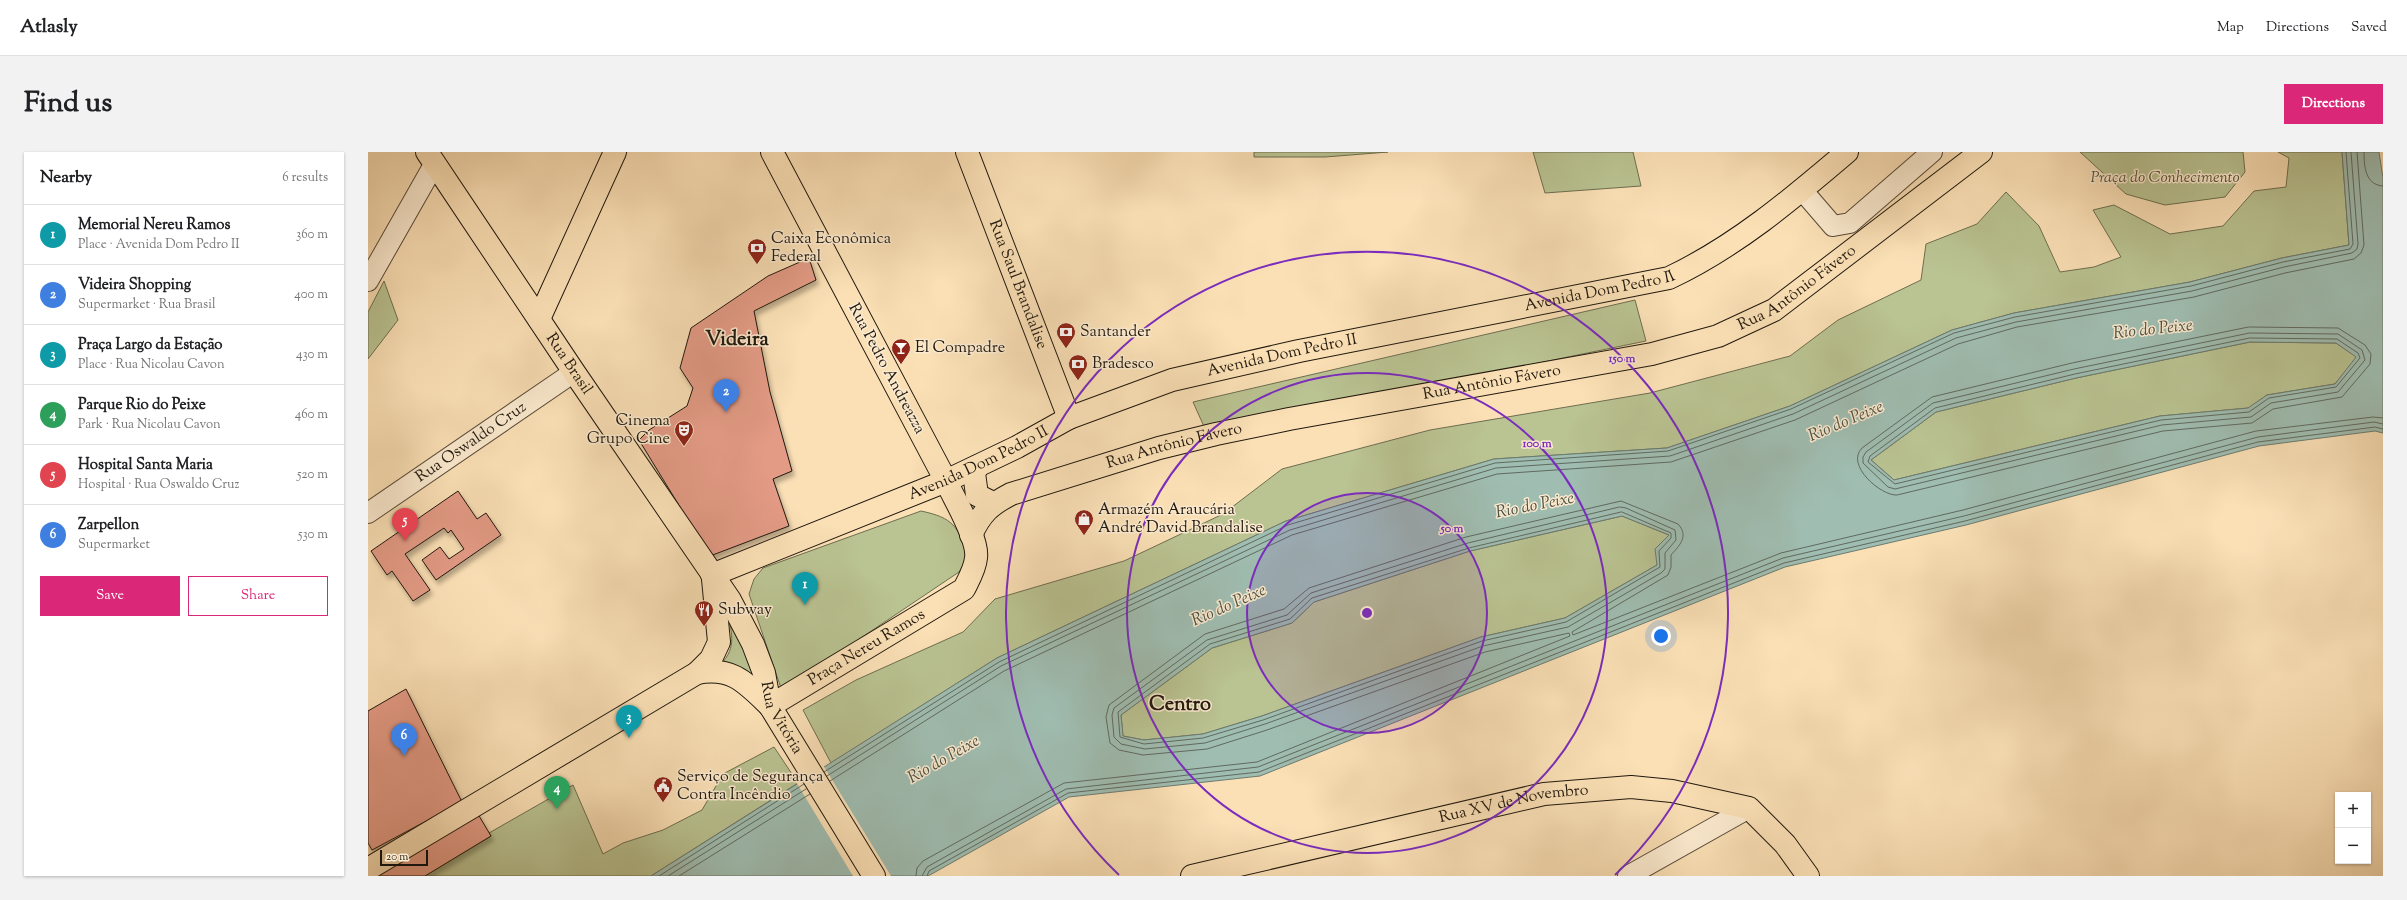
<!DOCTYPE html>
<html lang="en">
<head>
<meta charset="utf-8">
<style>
  body { margin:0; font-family:"Sorts Mill Goudy",serif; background:#f2f2f2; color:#202124 }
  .controls { position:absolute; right:12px; bottom:12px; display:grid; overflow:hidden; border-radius:0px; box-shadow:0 1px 3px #0004 }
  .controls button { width:36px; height:36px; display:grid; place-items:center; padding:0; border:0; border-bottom:1px solid #e0e0e0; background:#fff; color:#202124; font:20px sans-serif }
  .scale { position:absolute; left:12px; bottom:10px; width:48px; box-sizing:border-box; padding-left:4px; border:2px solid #20180e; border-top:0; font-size:11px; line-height:14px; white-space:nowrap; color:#20180e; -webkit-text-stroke:3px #fcebd0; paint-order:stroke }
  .you { position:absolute; left:1293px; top:484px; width:14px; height:14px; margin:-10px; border:3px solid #fff; border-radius:50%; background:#1a73e8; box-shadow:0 0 0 6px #1a73e833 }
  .badge { display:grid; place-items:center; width:26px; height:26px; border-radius:50%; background:#db2777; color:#fff; font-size:13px; font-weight:700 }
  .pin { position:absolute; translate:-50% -33px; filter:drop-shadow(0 1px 2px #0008) }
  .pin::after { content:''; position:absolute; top:21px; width:14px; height:12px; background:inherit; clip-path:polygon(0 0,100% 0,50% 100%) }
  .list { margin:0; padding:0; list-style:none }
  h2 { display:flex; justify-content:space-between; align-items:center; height:52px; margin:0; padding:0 16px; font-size:17px }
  h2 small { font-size:13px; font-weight:400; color:#757577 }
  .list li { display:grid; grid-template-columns:26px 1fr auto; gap:12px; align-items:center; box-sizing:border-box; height:60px; padding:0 16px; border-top:1px solid #e0e0e0 }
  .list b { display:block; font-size:15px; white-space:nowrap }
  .list p { margin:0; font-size:13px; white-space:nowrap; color:#757577 }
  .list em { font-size:13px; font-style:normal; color:#757577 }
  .actions { display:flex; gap:8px; padding:12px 16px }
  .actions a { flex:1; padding:9px 0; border:1px solid #db2777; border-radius:0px; text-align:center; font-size:14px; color:#db2777 }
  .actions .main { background:#db2777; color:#fff }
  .map { position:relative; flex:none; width:2015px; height:724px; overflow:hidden; border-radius:0px }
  header { display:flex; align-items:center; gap:24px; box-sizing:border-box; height:56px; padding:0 20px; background:#fff; border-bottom:1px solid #e0e0e0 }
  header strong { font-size:19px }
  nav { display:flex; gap:22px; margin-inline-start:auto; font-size:14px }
  .intro { display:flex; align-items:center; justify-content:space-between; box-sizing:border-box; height:96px; padding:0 24px }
  h1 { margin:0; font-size:28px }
  .button { padding:10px 18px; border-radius:0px; background:#db2777; color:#fff; font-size:14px; font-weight:700 }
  main { display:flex; gap:24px; padding:0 24px }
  aside { flex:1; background:#fff; border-radius:0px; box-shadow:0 1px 3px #0004 }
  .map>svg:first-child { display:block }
</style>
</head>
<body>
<header>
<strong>Atlasly</strong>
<nav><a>Map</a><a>Directions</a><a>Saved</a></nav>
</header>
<div class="intro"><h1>Find us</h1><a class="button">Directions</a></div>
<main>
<aside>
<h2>Nearby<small>6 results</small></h2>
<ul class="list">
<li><span class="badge" style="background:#0f9aa8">1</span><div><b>Memorial Nereu Ramos</b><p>Place · Avenida Dom Pedro II</p></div><em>360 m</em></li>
<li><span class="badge" style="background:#3f7fe0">2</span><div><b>Videira Shopping</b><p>Supermarket · Rua Brasil</p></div><em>400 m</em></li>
<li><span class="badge" style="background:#0f9aa8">3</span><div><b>Praça Largo da Estação</b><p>Place · Rua Nicolau Cavon</p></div><em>430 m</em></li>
<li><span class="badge" style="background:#2e9e5b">4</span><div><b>Parque Rio do Peixe</b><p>Park · Rua Nicolau Cavon</p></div><em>460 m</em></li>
<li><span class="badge" style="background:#e0444e">5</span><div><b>Hospital Santa Maria</b><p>Hospital · Rua Oswaldo Cruz</p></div><em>520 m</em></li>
<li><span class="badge" style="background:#3f7fe0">6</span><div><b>Zarpellon</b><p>Supermarket</p></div><em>530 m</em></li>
</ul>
<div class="actions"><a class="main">Save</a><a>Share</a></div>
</aside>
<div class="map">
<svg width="2015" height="724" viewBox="0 0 2015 724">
  <defs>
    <filter id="shadow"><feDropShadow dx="2.5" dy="4.5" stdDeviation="2" flood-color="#0004"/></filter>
  </defs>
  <rect width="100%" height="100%" fill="#fbe0b6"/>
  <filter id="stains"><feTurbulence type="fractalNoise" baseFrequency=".005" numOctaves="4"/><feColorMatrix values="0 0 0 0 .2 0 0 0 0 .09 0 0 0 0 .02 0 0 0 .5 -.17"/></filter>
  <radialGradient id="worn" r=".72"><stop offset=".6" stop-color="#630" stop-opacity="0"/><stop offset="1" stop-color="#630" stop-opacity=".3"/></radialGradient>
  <path fill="#bac392" stroke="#6d6e50" d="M886 0H1020L957 5H886Z
    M1165 0H1265L1273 34 1177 41Z
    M1712 0H1875L1877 20 1857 45 1797 53 1758 42Z
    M1910 0H1974L1981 93 1914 106 1822 130 1646 161 1584 178 1422 254 1299 296 1126 307 918 369 629 506 463 611 435 558 488 528 595 480 627 447 756 409 855 362 914 317 1062 278 1282 241 1422 204 1470 168 1553 128 1558 92 1609 72 1638 40 1671 74 1692 120 1726 115 1753 105 1725 58 1746 53 1802 82 1855 74 1886 39 1918 35 1921 6Z
    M16 129 30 168 0 207V160Z
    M1267 148 1278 189 838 279 825 250Z
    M1882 190 1968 191 1989 205 1967 232 1899 243 1881 256 1792 264 1526 328 1503 308 1568 260 1708 226Z
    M553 359C586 366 589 374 601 404L591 420 414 539 381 442 386 427 395 416Z
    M1254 364 1301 383 1289 413 1197 466 1113 485 894 564 835 582 776 588 755 584 753 563 844 496 924 471 946 450 1102 399Z
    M359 457 387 525 377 519 352 513C370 495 363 480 359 457Z
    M406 595 430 631 283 724H57L123 684 121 681 205 633 235 702 255 691 295 678 334 658 355 622Z"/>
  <path fill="#9fbdb1" stroke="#6c7b70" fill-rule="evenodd" d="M1974 0H2011L2015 26V281L2007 279 1891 294 1598 373 1417 415 892 624 701 645 560 724H283L629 506 918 369 1126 307 1299 296 1422 254 1584 178 1646 161 1822 130 1914 106 1981 93ZM1882 190 1968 191 1988 205 1967 232 1899 243 1880 256 1792 264 1526 328 1503 308 1568 260 1708 226ZM1254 364 1301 383 1287 397 1289 413 1197 466 1113 485 894 564 835 582 776 588 755 584 753 563 844 496 924 471 946 450 1102 399Z"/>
  <path fill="#fbe0b6" d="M455 613 523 724H485L428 630Z"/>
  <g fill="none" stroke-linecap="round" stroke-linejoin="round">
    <path stroke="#606a60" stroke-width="1" d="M1996 0C1996 14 1997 33 2015 34
      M1881 175 1970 176 1997 193 2003 202 2002 212 1974 245 1905 257 1884 271 1795 279 1529 343C1513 344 1477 313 1494 296L1564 245 1704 211Z
      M1882 181 1970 182 1994 198 1997 208 1970 240 1903 251 1883 265 1794 273 1527 337 1520 335 1495 311V305L1498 300 1565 251 1706 217Z
      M1882 186 1969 187 1990 201 1992 206 1968 235 1901 246 1881 260 1793 268 1527 332 1500 310 1502 304 1567 256 1707 222Z
      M1252 355 1258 356 1307 378 1308 388 1297 401V417L1293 421 1200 475 1115 494 897 572 837 591 777 597 753 592 746 585 744 563 746 556 839 488 919 463 943 441 1100 391Z
      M1254 360 1303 381V386L1291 399 1292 415 1198 470 1114 489 895 568 835 586 776 592 752 585 750 560 842 492 922 467 944 446 1101 396Z
      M456 620 631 510 920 373 1127 311 1300 299 1423 257 1586 181 1647 165 1823 134 1915 110 1982 97 1985 92 1978 0
      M459 624 633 514 922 378 1128 316 1302 304 1425 262 1588 186 1648 170 1824 139 1916 115 1984 101 1989 97 1990 92 1983 0
      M462 629 636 519 924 383 1129 322 1303 310 1427 268 1590 192 1649 175 1826 145 1917 121 1986 107 1993 101 1996 93 1989 0
      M291 724 436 632
      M300 724 438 637
      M311 724 442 642
      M548 724 549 716 555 709 696 631 889 610 1202 484 1201 481 1117 500 899 578 839 597 775 603 751 598 742 591 738 565 741 553 837 482 916 457 941 436 1098 385 1253 349 1310 372C1321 384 1312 393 1303 403V415L1300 423 1204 480 1205 483 1413 401 1595 358 1888 279 2005 265 2015 266
      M554 724 559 715 698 637 890 615 1415 406 1596 364 1890 285 2006 270 2015 272
      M559 724 561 719 700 641 891 620 1416 411 1597 369 1890 290 2007 275 2015 277"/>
  </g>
  <path fill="#e49b86" stroke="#20180e" filter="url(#shadow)" d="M441 106 448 128 386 159 402 240 424 319 405 327 421 374 342 404 271 288 281 278 319 254 325 236 312 216 323 176 400 124Z
    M90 339 109 367 118 361 133 383 68 428 54 408 72 395 81 407 96 397 83 378 80 381 76 376 37 402 62 438 45 449 24 419 19 423 3 399Z
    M38 537 94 650 4 698 0 691V559Z
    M107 657 123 684 57 724H0Z"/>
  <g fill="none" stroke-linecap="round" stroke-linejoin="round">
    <g stroke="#574a38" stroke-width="22">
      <g id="minor">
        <path d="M1434 38 1465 74 1482 71 1564 0"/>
        <path d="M0 129 67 11"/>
        <path id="s1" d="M0 361 206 220"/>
        <path d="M1260 724 1381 656"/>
      </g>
    </g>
    <g stroke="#20180e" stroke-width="24">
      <g id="major">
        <path id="s2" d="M59 0 206 220 362 448 385 492 396 521 402 554 506 724"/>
        <path id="s3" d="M599 0 701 266"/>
        <path d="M171 167 247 0"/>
        <path d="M610 314 606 321 609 343 625 351"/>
        <path id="s4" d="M603 383C613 361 622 353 643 342L791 296 848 282 921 267 1284 202 1350 184 1406 158 1613 0"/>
        <path id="s5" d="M344 423 578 329 649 295 701 266 804 228 931 199 1301 126C1367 95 1424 47 1479 0"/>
        <path d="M329 521C364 514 378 531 402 554"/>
        <path id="s6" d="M402 554 596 437C601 427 607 417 608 406 611 387 586 347 578 329L404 0"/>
        <path d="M0 717 329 521 343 507 351 490 345 427"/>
        <path id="s7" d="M824 724 1176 642 1263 635 1304 639 1381 656 1417 692 1440 724"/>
      </g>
    </g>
    <use href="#minor" stroke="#fcebd0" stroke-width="20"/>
    <use href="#major" stroke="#fbe0b6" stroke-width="22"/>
  </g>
  <circle cx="999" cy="461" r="120" fill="#7b2cbf" fill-opacity=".12"/>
  <g fill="none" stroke="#7b2cbf" stroke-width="2">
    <circle cx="999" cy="461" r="120"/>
    <circle cx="999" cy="461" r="240"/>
    <path d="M751 723A361 361 0 1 1 1247 723"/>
  </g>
  <defs>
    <g id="bank-pin" transform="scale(1)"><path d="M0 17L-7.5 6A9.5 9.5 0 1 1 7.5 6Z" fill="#8f2418" stroke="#fcebd0"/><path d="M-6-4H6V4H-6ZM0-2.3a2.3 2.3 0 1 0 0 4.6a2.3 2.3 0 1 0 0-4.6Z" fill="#fff"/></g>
    <g id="bar-pin" transform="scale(1)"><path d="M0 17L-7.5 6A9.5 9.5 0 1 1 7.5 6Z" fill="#8f2418" stroke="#fcebd0"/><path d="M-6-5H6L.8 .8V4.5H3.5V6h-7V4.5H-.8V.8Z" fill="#fff"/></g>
    <g id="theatre-pin" transform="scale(1)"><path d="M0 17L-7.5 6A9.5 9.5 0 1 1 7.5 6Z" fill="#8f2418" stroke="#fcebd0"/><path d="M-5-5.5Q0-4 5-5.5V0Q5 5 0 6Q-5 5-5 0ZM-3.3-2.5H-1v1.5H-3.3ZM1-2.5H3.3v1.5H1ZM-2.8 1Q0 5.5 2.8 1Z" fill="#fff"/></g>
    <g id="shop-pin" transform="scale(1)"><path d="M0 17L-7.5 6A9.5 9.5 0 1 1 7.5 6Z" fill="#8f2418" stroke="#fcebd0"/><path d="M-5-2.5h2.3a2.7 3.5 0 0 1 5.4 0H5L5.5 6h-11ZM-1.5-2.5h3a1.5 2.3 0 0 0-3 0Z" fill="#fff"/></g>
    <g id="restaurant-pin" transform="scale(1)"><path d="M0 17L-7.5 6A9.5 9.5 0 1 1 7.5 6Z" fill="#8f2418" stroke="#fcebd0"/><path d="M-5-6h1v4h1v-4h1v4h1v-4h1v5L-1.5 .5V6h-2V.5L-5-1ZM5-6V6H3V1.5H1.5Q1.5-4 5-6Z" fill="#fff"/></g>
    <g id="civic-pin" transform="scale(1)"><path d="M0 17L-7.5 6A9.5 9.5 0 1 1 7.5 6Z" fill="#8f2418" stroke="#fcebd0"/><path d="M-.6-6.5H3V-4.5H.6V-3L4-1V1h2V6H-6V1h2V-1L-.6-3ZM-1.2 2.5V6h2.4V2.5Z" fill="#fff"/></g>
  </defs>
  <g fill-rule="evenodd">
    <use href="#bank-pin" x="389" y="96"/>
    <use href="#bank-pin" x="698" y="180"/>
    <use href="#bar-pin" x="533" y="196"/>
    <use href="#bank-pin" x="710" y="212"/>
    <use href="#theatre-pin" x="316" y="278"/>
    <use href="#shop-pin" x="716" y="367"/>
    <use href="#restaurant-pin" x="336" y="458"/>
    <use href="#civic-pin" x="295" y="634"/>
  </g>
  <g text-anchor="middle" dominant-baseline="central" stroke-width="3" stroke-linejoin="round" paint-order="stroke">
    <g font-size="16" font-style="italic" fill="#56543c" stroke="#fcebd0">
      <text x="1797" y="26">Praça do Conhecimento</text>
    </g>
    <g font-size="16" fill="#20180e" stroke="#fcebd0" text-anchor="start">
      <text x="403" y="87">Caixa Econômica<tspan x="403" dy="18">Federal</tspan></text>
      <text x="712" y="180">Santander</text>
      <text x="547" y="196">El Compadre</text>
      <text x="724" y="212">Bradesco</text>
      <text x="302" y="269" text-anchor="end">Cinema<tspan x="302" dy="18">Grupo Cine</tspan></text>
      <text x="730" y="358">Armazém Araucária<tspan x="730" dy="18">André David Brandalise</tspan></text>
      <text x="350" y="458">Subway</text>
      <text x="309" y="625">Serviço de Segurança<tspan x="309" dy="18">Contra Incêndio</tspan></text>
    </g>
    <g font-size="16" fill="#20180e" stroke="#fcebd0">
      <text stroke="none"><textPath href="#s3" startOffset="142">Rua Saul Brandalise</textPath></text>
      <text stroke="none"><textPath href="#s4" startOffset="877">Rua Antônio Fávero</textPath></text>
      <text stroke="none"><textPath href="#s5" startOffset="937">Avenida Dom Pedro II</textPath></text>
      <text stroke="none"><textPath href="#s5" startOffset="613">Avenida Dom Pedro II</textPath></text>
      <text stroke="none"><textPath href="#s2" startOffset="255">Rua Brasil</textPath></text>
      <text transform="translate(518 217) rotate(62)">Rua Pedro Andreazza</text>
      <text stroke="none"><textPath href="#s4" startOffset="553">Rua Antônio Fávero</textPath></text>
      <text stroke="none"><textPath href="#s1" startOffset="125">Rua Oswaldo Cruz</textPath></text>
      <text stroke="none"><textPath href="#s4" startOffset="229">Rua Antônio Fávero</textPath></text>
      <text stroke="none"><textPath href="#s5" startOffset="289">Avenida Dom Pedro II</textPath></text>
      <text stroke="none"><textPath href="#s6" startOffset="113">Praça Nereu Ramos</textPath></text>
      <text stroke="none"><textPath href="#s2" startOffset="670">Rua Vitória</textPath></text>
      <text stroke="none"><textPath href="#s7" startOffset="330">Rua XV de Novembro</textPath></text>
    </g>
    <g font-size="17" font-style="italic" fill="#4c5247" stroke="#fcebd0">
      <text transform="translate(1785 178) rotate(-6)">Rio do Peixe</text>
      <text transform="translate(1478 270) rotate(-23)">Rio do Peixe</text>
      <text transform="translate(1167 354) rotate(-11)">Rio do Peixe</text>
      <text transform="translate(861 454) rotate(-24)">Rio do Peixe</text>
      <text transform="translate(576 608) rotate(-30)">Rio do Peixe</text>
    </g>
    <g font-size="20" font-weight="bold" fill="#20180e" stroke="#fcebd0">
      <text x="369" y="188">Videira</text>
      <text x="812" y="553">Centro</text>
    </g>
  </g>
  <circle cx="999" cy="461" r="6" fill="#7b2cbf" stroke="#fcebd0" stroke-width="2"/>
  <g font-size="12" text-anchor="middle" font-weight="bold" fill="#7b2cbf" stroke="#fcebd0" stroke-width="3" stroke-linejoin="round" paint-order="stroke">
    <text x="1254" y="210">150 m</text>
    <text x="1169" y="295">100 m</text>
    <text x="1084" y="380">50 m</text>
  </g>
  <rect width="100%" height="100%" filter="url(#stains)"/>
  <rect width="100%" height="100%" fill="url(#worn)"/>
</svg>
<div class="controls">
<button>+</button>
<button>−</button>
</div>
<div class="scale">20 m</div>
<div class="you"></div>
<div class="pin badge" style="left:437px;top:453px;background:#0f9aa8">1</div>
<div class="pin badge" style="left:358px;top:260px;background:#3f7fe0">2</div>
<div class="pin badge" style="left:261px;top:586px;background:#0f9aa8">3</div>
<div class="pin badge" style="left:189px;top:657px;background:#2e9e5b">4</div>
<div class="pin badge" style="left:37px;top:389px;background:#e0444e">5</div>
<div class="pin badge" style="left:36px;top:604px;background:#3f7fe0">6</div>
</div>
</main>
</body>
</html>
